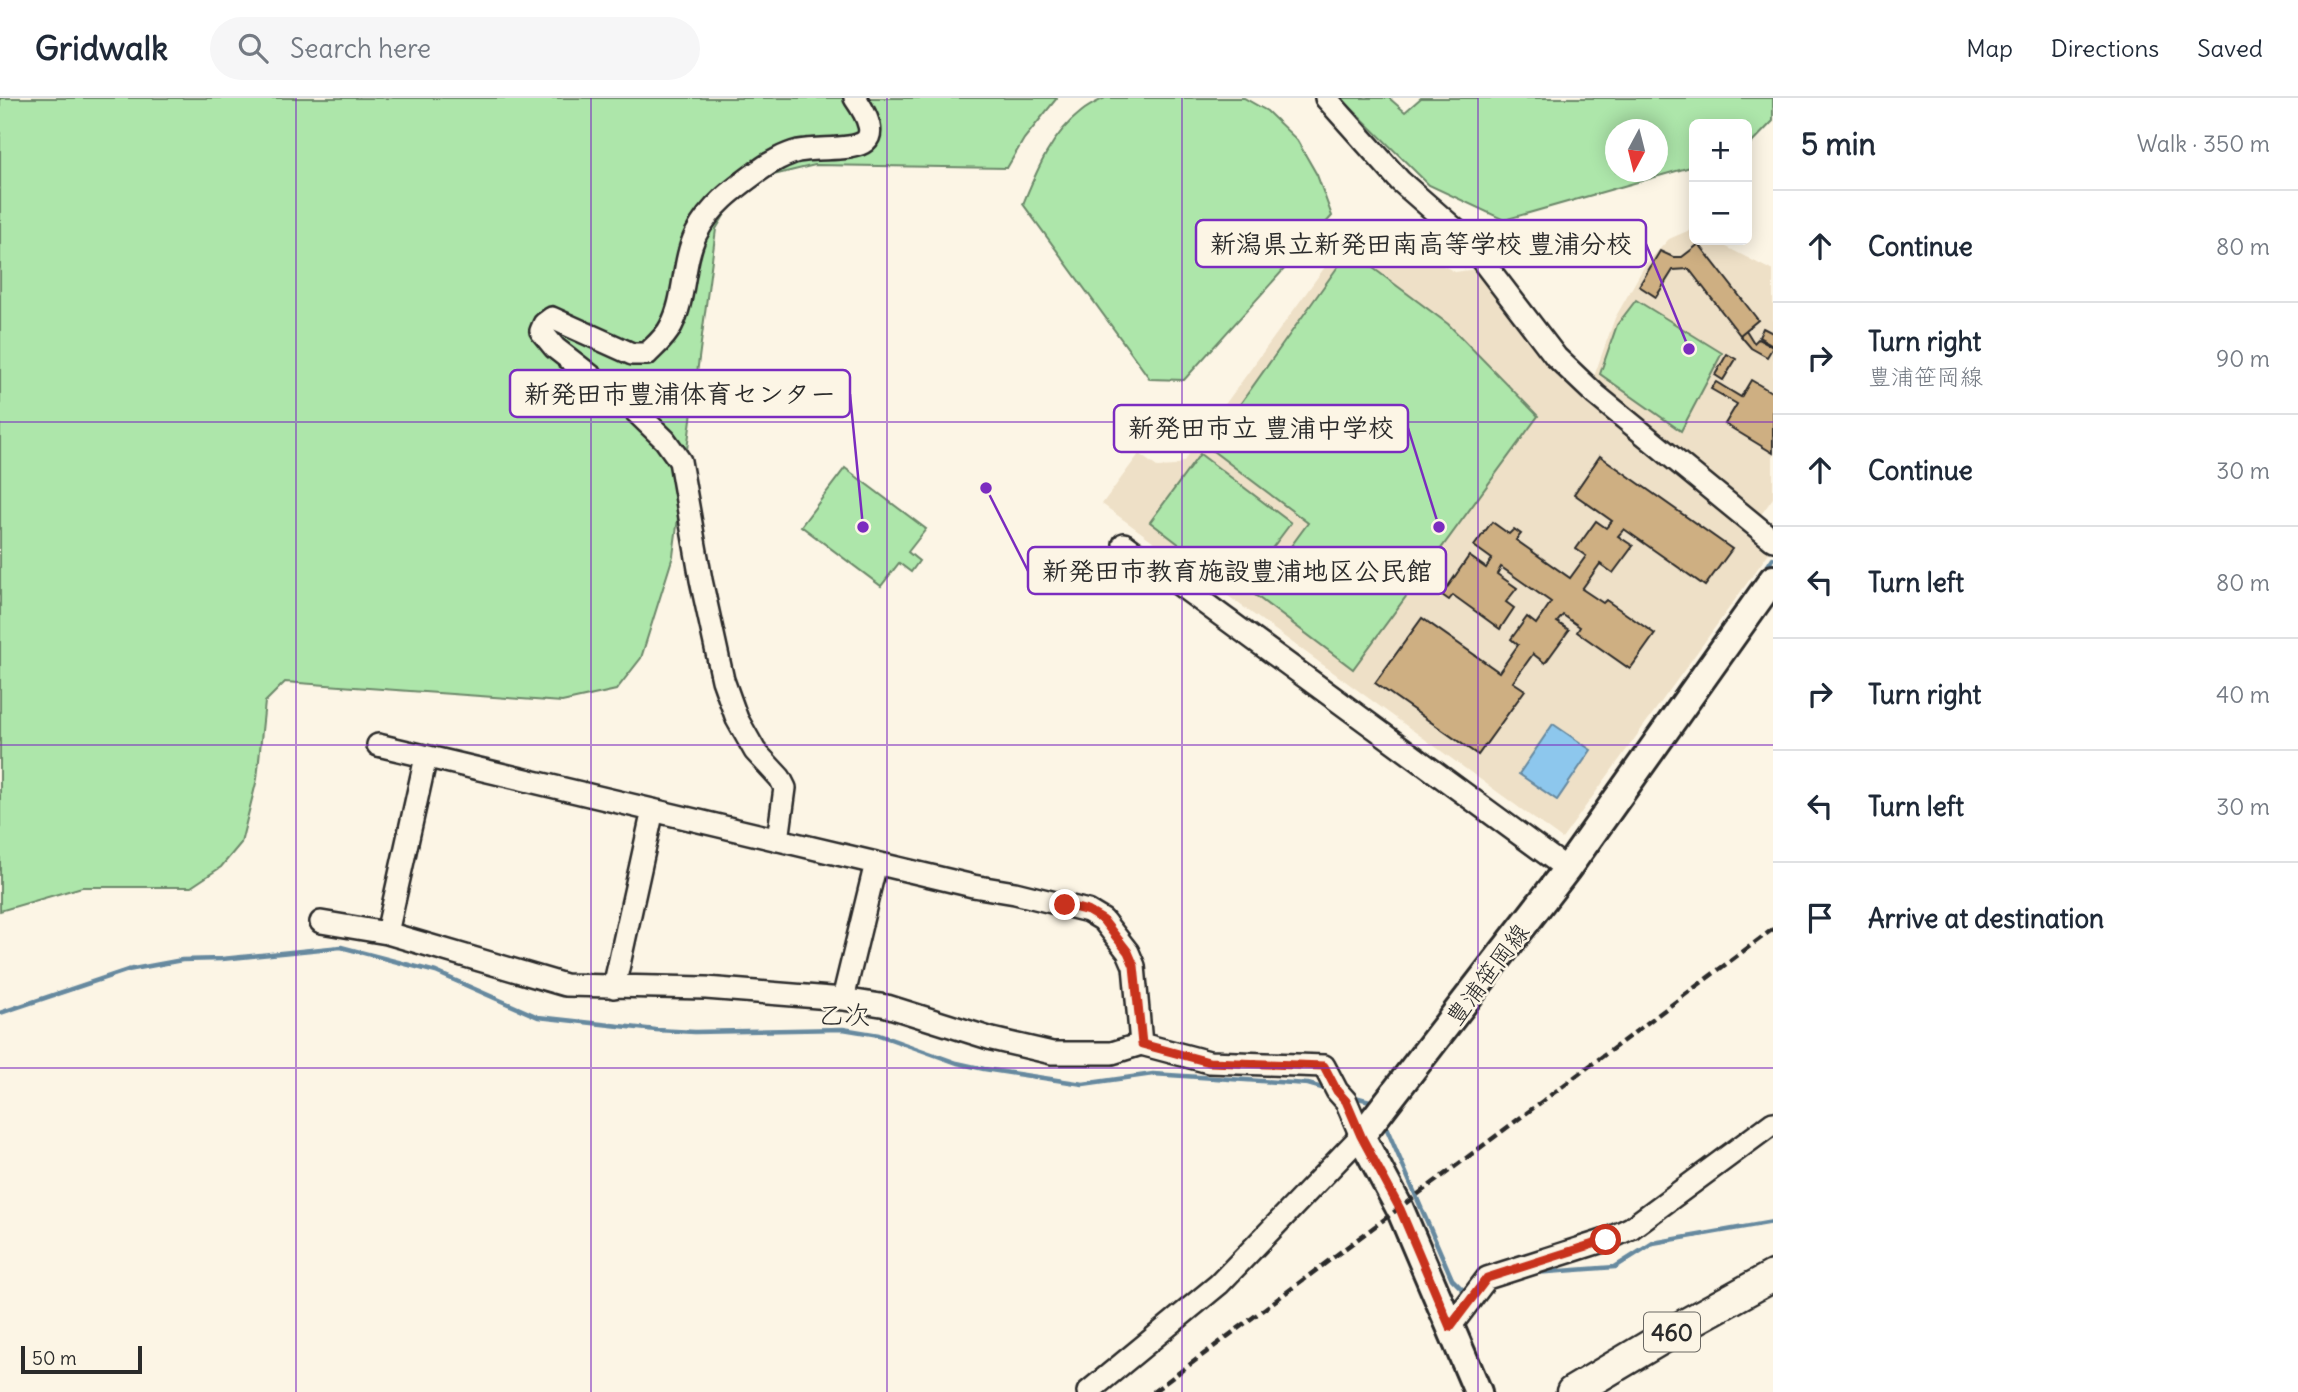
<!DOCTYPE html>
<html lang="en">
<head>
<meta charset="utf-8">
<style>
  body { margin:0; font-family:Delius,"Klee One",sans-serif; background:#f6f6f7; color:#1f2937 }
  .controls { position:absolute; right:21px; top:21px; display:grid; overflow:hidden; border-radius:10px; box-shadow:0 4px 18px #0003 }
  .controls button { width:63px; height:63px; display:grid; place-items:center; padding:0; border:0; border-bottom:2px solid #e0e1e3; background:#fff; color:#1f2937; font:35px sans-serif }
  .compass { position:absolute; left:1605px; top:21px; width:63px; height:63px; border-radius:50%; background:#fff; box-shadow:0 4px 18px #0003; rotate:187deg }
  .scale { position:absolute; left:21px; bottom:18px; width:121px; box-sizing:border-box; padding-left:7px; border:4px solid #2b2b2b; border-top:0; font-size:19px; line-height:24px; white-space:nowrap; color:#2b2b2b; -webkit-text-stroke:5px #fcf5e5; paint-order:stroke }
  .stop { position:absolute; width:21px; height:21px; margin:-16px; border:5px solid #c8321e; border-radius:50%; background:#fff }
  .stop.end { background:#c8321e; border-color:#fff; box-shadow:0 2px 7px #0008 }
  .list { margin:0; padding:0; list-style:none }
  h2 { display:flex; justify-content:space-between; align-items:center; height:91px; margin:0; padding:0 28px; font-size:30px }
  h2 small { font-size:23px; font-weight:400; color:#747a83 }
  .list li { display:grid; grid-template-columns:46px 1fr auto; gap:21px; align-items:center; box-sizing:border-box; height:112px; padding:0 28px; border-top:2px solid #e0e1e3 }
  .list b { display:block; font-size:26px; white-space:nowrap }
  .list p { margin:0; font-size:23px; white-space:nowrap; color:#747a83 }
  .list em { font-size:23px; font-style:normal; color:#747a83 }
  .icon { flex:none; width:38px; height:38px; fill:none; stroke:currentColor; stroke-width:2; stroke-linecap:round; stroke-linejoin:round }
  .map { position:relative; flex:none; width:1773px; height:1294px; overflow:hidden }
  header { display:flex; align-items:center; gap:42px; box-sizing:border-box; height:98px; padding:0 35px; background:#fff; border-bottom:2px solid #e0e1e3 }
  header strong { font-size:33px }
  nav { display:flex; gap:38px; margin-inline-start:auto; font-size:24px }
  .search { width:490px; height:63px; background:#f6f6f7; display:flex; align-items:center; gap:18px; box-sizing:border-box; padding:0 24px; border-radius:38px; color:#747a83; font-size:26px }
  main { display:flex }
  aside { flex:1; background:#fff }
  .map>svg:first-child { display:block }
</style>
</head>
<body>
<header>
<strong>Gridwalk</strong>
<div class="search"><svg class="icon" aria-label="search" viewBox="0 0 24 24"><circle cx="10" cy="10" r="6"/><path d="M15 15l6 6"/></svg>Search here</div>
<nav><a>Map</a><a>Directions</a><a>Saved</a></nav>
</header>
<main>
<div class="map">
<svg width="1773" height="1294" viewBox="0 0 1773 1294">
  <rect width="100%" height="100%" fill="#fcf5e5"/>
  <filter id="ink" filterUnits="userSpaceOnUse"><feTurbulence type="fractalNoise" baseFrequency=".0143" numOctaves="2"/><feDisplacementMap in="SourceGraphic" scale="14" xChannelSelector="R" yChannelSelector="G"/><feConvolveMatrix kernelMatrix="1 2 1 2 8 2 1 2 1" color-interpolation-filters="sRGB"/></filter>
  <g filter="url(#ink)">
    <path fill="#eee0c7" d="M1368 127 1455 174 1476 171 1771 452 1562 741 1102 406 1139 356 1157 369 1175 368 1184 363 1354 129Z
      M1692 131 1694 132V142H1713L1773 173V400L1760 418 1593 281 1615 220 1645 167 1669 141Z"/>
    <path fill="#ade6aa" stroke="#6c886a" stroke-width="2" fill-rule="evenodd" d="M0 0H1057L1024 41 1007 70 815 67 765 79 738 94 716 131 673 458 641 560 616 592 562 604 285 584 265 604 257 681 241 745 221 769 191 789H82L0 813Z
      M1105 0H1244L1267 13 1297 42 1317 77 1332 118 1184 282 1150 281 1023 106C1037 72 1051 37 1081 14 1088 8 1097 4 1105 0Z
      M1341 0H1389L1405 14 1421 0H1773V23L1747 50V26H1694V68L1504 122 1429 87ZM1616 32H1658V74H1616Z
      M1361 161 1448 226 1538 318 1353 571 1255 497 1308 425 1209 350 1339 167Z
      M1636 202 1722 255 1681 333 1600 276 1617 227Z
      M1200 356 1291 425 1240 493 1150 424Z
      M845 370 926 431 908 454 919 463 911 474 899 465 881 488 801 428Z"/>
    <path fill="#8dc7ed" stroke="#66899f" stroke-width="2" d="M1553 626 1591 652 1557 702 1519 676Z"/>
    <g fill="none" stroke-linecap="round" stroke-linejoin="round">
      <path stroke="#66899f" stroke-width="4.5" d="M1763 475 1773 460
        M0 915 128 872 182 862 222 861 341 849 436 874 538 919 656 932 695 934 843 931 879 937 957 965 984 971 1083 986 1153 976 1308 986 1329 992
        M1351 998 1370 1003 1376 1000
        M1383 1022 1452 1181 1467 1196
        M1534 1175 1615 1169 1653 1145 1773 1124"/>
    </g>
    <path fill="#ceaf82" stroke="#2b2b2b" stroke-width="2" d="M1699 146 1758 222 1740 237 1689 171 1673 172 1656 199 1639 188 1660 153 1673 159H1682Z
      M1763 230 1773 235V247L1759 239Z
      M1746 232 1754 245 1758 241 1773 249 1767 259 1751 250 1740 237Z
      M1727 256 1736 261 1723 282 1715 277Z
      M1751 282 1773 295V355L1725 326 1737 306 1711 291 1716 284 1741 299Z
      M1600 358 1732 451 1705 488 1624 431 1618 438 1633 448 1613 475 1600 466 1582 491 1603 505 1606 502 1655 536 1630 571 1577 534 1580 529 1563 517 1557 524 1569 532 1545 565 1533 556 1513 584 1525 592 1478 657 1375 585 1422 520 1499 574 1518 547 1511 541 1527 519 1536 526 1551 504 1501 469 1497 476 1517 490 1506 504 1514 510 1500 531 1453 497 1449 502 1442 497 1469 458 1486 470 1492 461 1474 448 1492 424 1509 436 1514 431 1521 436 1516 442 1570 480 1586 458 1576 451 1596 423 1606 430 1612 423 1574 396Z"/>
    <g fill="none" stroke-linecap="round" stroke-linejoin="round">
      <g stroke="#2b2b2b" stroke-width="26">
        <path id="minor" d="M1326 0 1400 83 1465 140 1556 259 1596 297 1773 442
          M1124 446 1567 771
          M378 647 876 765 973 788 1015 795 1088 813 1103 822 1128 854 1134 868 1141 946
          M778 742 785 690 780 680 755 653 737 621 723 582 701 482 680 363 665 342 630 308 555 250 541 233 544 226 552 220 632 256H647C655 248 666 239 671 228 686 200 682 164 696 136 710 108 735 90 760 72 769 65 786 56 798 53 834 46 899 63 855 0
          M321 824 387 835 565 887 706 890 843 901 887 908 992 941 1052 955H1112L1141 946 1209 964 1324 968 1337 993 1346 1003 1361 1038 1219 1186 1088 1294
          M387 835 426 659
          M614 889 653 712
          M843 901 876 765
          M1450 1229 1487 1180 1606 1142 1631 1130 1773 1025"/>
      </g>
      <g stroke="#2b2b2b" stroke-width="32">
        <path id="major" d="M1478 1294 1400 1111 1361 1038 1567 771 1773 481"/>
      </g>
      <g stroke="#2b2b2b" stroke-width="35">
        <path id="highway" d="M1572 1294 1688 1225 1773 1178"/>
      </g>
      <use href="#minor" stroke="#fcf5e5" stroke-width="21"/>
      <use href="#major" stroke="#fcf5e5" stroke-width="26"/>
      <use href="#highway" stroke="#fcf5e5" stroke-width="30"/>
      <path stroke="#2b2b2b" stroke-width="4.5" stroke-dasharray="10 5" stroke-linecap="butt" d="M1153 1294 1773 831"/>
    </g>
  </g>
  <g fill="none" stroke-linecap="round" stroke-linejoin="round" filter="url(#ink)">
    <path stroke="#c8321e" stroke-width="9" d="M1065 807 1088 813 1103 822 1128 854 1134 868 1142 946 1209 964 1324 968 1337 993 1346 1003 1361 1038 1400 1111 1450 1229 1487 1180 1606 1142"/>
  </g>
  <path fill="none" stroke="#7b2cbf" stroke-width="2" stroke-opacity="0.55" d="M296 0V1294M591 0V1294M887 0V1294M1182 0V1294M1478 0V1294M0 324H1773M0 647H1773M0 970H1773"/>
  <g text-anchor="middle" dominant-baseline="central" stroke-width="5" stroke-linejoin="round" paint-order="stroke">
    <rect fill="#fcf5e5" stroke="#6a6863" stroke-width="2" x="1644" y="1214.5" width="56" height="39" rx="5"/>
    <g font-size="23" font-weight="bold" fill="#2b2b2b">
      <text x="1672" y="1234">460</text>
    </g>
    <g font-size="24" fill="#2b2b2b" stroke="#fcf5e5">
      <text transform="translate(1487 876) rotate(-53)">豊浦笹岡線</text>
    </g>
    <g font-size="26" fill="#2b2b2b" stroke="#fcf5e5">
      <text x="844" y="916">乙次</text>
    </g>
  </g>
  <path fill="none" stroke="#7b2cbf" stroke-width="2.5" d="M1689 251L1646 146M863 429L850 296M1439 429L1408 330M986 390L1028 473"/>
  <g fill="#7b2cbf" stroke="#fcf5e5" stroke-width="2.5">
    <circle cx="1689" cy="251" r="7"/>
    <circle cx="863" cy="429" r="7"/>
    <circle cx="1439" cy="429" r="7"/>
    <circle cx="986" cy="390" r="7"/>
  </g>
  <g fill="#fcf5e5" stroke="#7b2cbf" stroke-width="2.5">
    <rect x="1196" y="122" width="450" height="47" rx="7"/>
    <rect x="510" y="272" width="340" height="47" rx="7"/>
    <rect x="1114" y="307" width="294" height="47" rx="7"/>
    <rect x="1028" y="449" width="418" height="47" rx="7"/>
  </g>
  <g font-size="26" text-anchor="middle" font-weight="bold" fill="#2b2b2b">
    <text x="1421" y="155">新潟県立新発田南高等学校 豊浦分校</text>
    <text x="680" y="305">新発田市豊浦体育センター</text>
    <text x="1261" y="339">新発田市立 豊浦中学校</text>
    <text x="1237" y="482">新発田市教育施設豊浦地区公民館</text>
  </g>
</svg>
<div class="controls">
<button>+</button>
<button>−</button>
</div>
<svg class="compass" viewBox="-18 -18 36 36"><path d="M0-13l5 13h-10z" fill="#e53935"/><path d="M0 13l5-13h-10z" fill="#747a83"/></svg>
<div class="scale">50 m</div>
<div class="stop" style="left:1606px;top:1142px"></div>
<div class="stop end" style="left:1065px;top:807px"></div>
</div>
<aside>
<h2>5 min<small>Walk · 350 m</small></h2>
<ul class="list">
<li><svg class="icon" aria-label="ahead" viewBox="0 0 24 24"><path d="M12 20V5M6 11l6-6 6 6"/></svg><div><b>Continue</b></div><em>80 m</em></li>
<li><svg class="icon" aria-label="right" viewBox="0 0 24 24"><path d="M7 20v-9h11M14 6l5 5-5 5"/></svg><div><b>Turn right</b><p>豊浦笹岡線</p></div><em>90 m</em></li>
<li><svg class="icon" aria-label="ahead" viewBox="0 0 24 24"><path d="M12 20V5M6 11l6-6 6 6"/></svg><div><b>Continue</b></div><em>30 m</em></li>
<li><svg class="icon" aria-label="left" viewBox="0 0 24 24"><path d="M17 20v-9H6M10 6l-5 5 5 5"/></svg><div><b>Turn left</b></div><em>80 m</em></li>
<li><svg class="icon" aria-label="right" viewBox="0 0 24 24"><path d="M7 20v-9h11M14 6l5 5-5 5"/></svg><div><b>Turn right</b></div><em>40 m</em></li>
<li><svg class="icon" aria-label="left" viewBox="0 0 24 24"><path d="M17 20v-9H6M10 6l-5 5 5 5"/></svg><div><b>Turn left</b></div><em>30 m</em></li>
<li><svg class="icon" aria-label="arrive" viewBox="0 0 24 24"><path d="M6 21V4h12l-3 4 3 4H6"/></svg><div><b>Arrive at destination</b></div></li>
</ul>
</aside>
</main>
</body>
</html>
